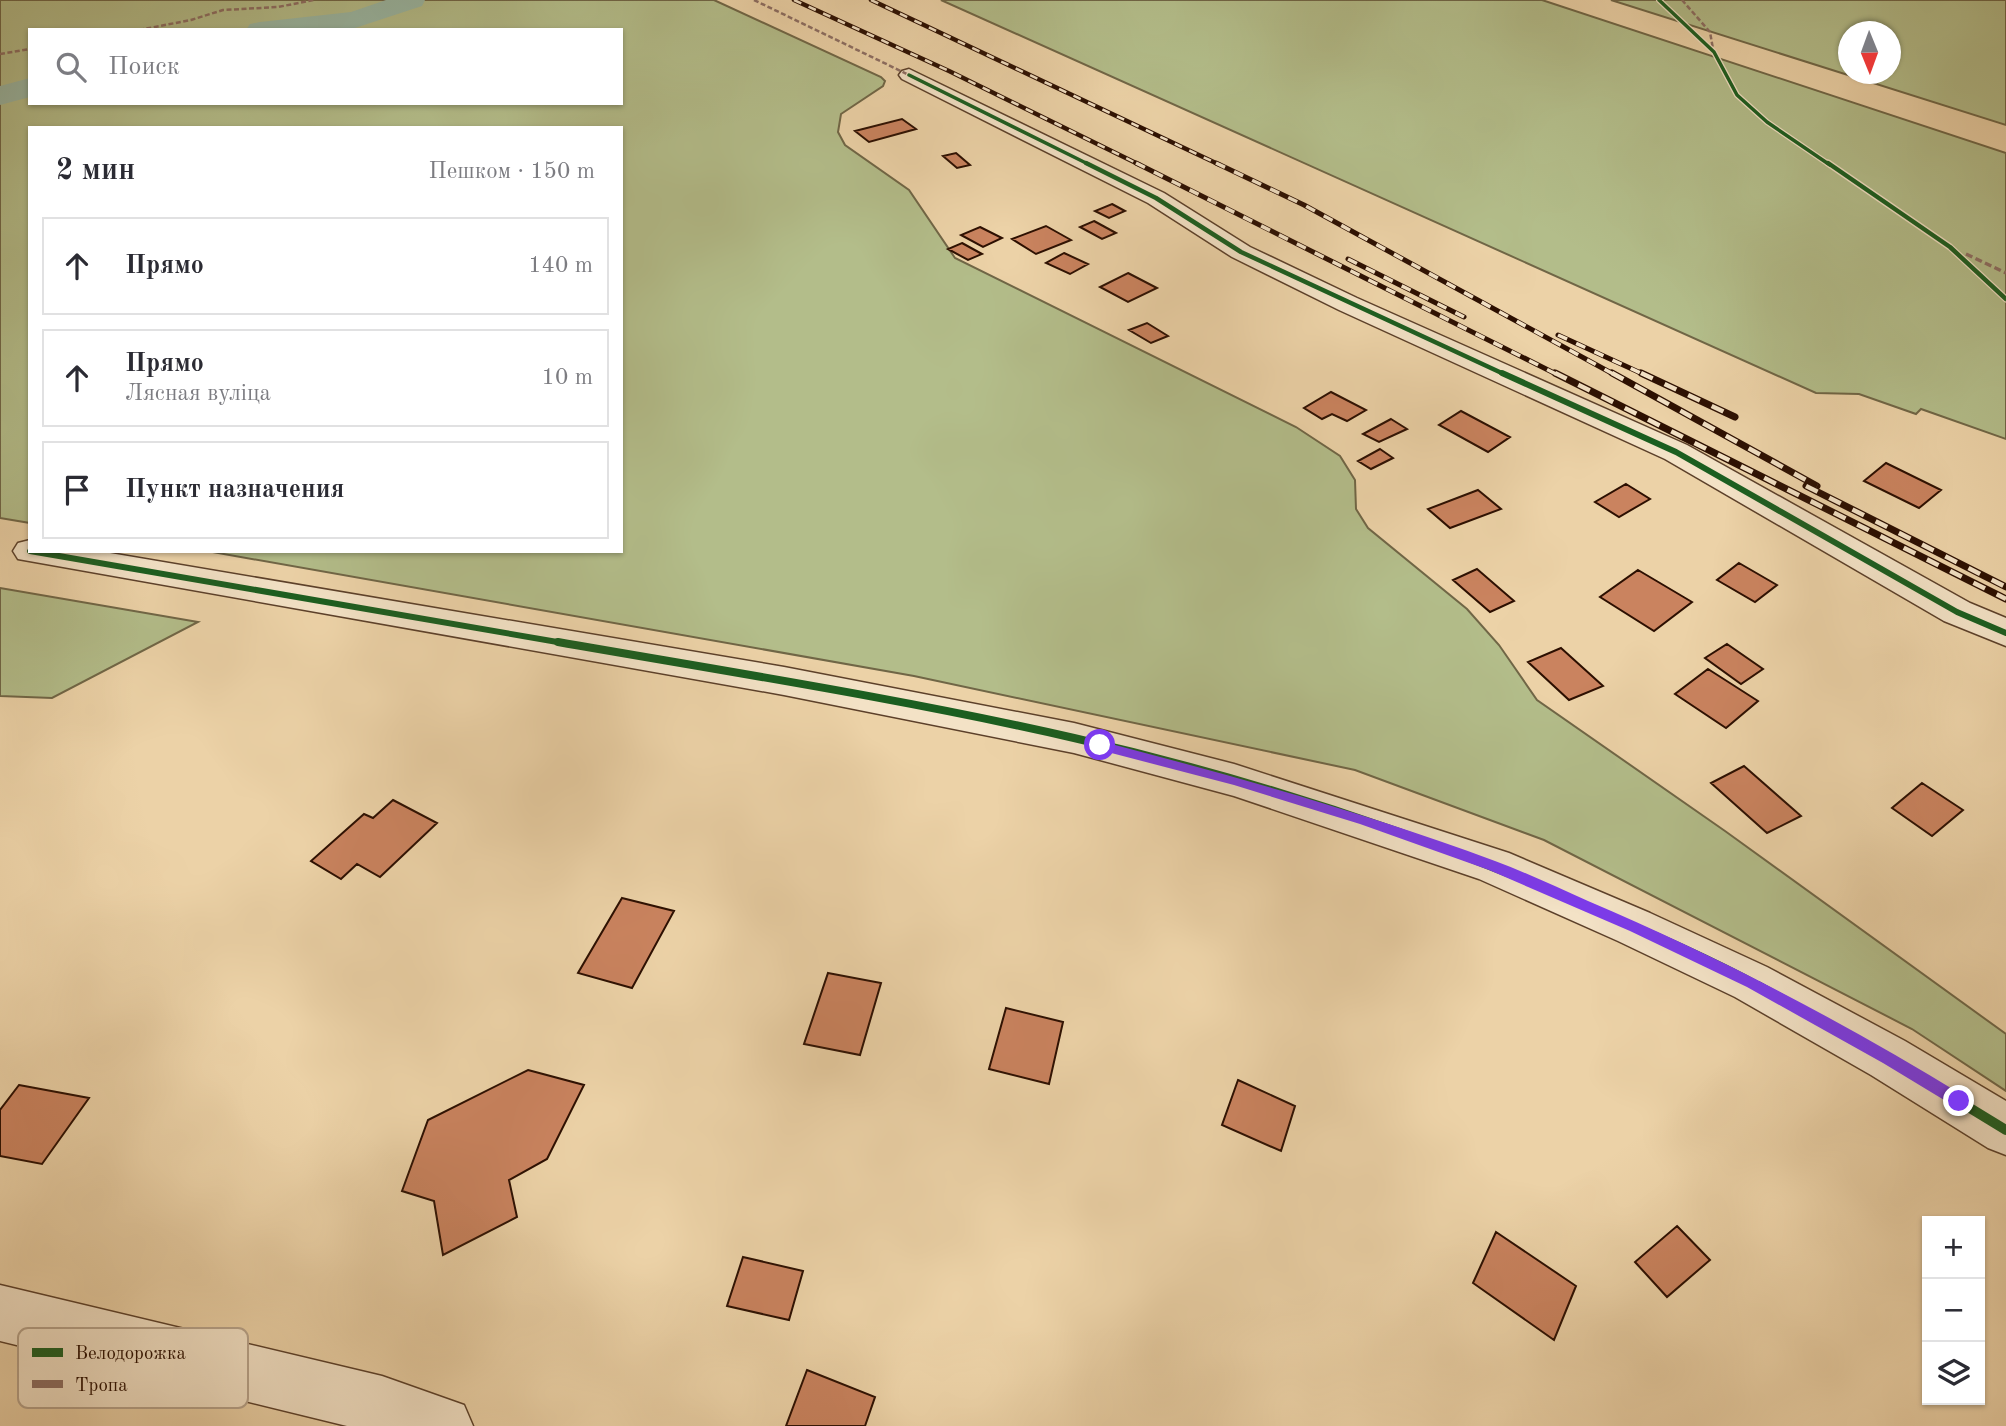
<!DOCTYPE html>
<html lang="ru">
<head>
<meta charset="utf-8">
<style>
  body { margin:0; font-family:"Old Standard TT",serif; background:#f2f2f3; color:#2b2b33 }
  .controls { position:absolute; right:21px; bottom:21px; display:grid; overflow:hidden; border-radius:0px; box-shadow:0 2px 5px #0004 }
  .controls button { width:63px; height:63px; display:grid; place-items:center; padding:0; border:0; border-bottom:2px solid #e1e1e2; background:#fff; color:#2b2b33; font:35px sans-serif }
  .compass { position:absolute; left:1838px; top:21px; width:63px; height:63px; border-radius:50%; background:#fff; box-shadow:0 2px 5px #0004; rotate:179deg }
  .stop { position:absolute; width:21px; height:21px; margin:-16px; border:5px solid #7c3aed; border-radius:50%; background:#fff }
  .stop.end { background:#7c3aed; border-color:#fff; box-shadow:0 2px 7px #0008 }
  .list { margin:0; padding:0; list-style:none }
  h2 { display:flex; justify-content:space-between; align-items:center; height:91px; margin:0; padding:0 28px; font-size:30px }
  h2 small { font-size:23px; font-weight:400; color:#7c7c81 }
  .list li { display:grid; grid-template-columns:46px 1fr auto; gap:21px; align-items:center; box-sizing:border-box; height:98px; margin:0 14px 14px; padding:0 14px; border:2px solid #e1e1e2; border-radius:0px }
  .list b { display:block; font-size:26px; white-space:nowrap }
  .list p { margin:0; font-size:23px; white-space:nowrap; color:#7c7c81 }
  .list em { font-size:23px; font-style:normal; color:#7c7c81 }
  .icon { flex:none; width:38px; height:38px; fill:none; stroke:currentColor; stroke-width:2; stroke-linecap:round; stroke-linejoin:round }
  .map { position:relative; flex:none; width:2006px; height:1426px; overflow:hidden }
  .search { position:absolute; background:#fff; box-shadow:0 2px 5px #0004; left:28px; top:28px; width:595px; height:77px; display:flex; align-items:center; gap:18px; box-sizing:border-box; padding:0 24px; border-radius:0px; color:#7c7c81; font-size:26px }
  .panel { position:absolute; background:#fff; box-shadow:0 2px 5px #0004; left:28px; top:126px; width:595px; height:427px; border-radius:0px }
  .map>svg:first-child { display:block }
</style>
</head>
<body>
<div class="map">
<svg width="2006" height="1426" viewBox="0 0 2006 1426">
  <rect width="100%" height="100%" fill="#ecd2a7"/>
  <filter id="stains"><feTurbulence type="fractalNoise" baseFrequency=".00286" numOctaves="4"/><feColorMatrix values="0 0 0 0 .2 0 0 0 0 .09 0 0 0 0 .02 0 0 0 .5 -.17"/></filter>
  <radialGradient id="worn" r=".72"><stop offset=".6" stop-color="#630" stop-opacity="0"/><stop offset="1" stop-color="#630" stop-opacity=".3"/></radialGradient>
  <path fill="#b3bd8a" stroke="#706646" stroke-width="2" fill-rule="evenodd" d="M0 0H714L881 77 885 81 883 86 841 114 838 132 845 145 909 190 955 258 1296 427 1340 456 1355 480 1356 509 1368 528 1467 609 1499 645 1537 700 1725 831 2006 1034V1091L1912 1029 1544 840 1355 770 914 676 207 551H621V128H30V523L0 518ZM30 30H621V103H30Z
    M941 0H1542L2006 153V439L1921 409 1916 414 1859 394 1816 393Z
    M1611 0H2006V125ZM1848 32H1890V74H1848Z
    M0 588 198 622 52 698 0 696Z"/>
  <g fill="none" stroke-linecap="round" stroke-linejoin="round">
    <path fill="#99b8a5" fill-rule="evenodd" d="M386 0H425L422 6 355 28 246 30 250 24 260 22 351 12Z
      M30 78V97L0 105V86Z"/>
  </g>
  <path fill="#ca835f" stroke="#2c0f01" stroke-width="2" d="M902 119 916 129 869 142 855 131Z
    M956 153 970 165 957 168 943 156Z
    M1112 204 1125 211 1109 218 1095 211Z
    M1094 221 1116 233 1102 239 1080 227Z
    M1046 226 1071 240 1036 254 1012 239Z
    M980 227 1002 238 983 247 961 235Z
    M962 243 982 254 968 260 948 249Z
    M1064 253 1088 264 1070 274 1046 263Z
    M1128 273 1157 288 1128 302 1100 287Z
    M1147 323 1168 336 1151 343 1129 330Z
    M1331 392 1366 410 1347 421 1332 414 1322 419 1304 408Z
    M1461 411 1510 437 1488 452 1439 425Z
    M1391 419 1407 429 1379 442 1363 434Z
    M1380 449 1393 458 1371 469 1358 461Z
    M1886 463 1941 490 1919 508 1864 481Z
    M1626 484 1650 499 1619 517 1595 502Z
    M1478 490 1501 509 1450 528 1428 509Z
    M1739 563 1777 585 1755 602 1717 580Z
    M1477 569 1514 601 1490 612 1453 580Z
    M1638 570 1692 602 1654 631 1600 597Z
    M1727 644 1763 669 1741 684 1705 658Z
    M1561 648 1603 686 1569 700 1528 662Z
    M1708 669 1758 701 1726 728 1675 694Z
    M1744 766 1801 816 1767 833 1711 783Z
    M1922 783 1963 810 1932 836 1892 808Z
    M393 800 437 823 380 877 357 864 341 879 311 861 364 814 373 818Z
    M622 898 674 911 632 988 578 973Z
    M828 973 881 983 860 1055 804 1044Z
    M1006 1008 1063 1022 1049 1084 989 1069Z
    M528 1070 584 1085 547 1159 509 1180 517 1217 443 1255 434 1201 402 1191 428 1120Z
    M1238 1080 1295 1106 1281 1151 1222 1125Z
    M19 1085 89 1098 42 1164 0 1156V1110Z
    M1677 1226 1710 1260 1667 1297 1635 1262Z
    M1496 1232 1576 1286 1554 1340 1473 1283Z
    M743 1257 803 1271 789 1320 727 1306Z
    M807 1370 875 1397 865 1426H786Z"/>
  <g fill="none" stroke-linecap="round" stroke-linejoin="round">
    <g stroke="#5c402a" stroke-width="3">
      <path id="minor" d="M909 69 1164 193 1250 247 1357 298 1687 445 1970 603 2006 618V646L1944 621 1665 459 1339 310 1232 257 1148 203 902 79 899 75 902 71Z
        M0 1285 382 1376 464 1405 473 1426H347L0 1341Z"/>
    </g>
    <g stroke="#5c402a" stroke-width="3">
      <path id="tertiary" d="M30 540V551H98L784 667 1074 723 1234 764 1509 853 1650 913 1767 967 1905 1041 2006 1101V1155L1988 1148 1871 1075 1735 997 1618 941 1479 879 1234 796 1074 753 784 695 18 559 13 551 18 543Z"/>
    </g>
    <use href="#minor" fill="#f3e2c6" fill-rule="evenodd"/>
    <use href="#tertiary" fill="#f3e2c6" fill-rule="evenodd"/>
    <g stroke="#2c0f01" stroke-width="4.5">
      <path id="rail-far2" d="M794 0 949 71 1140 165
        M871 0 1220 165"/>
    </g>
    <g stroke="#2c0f01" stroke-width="5">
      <path id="rail-far1" d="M1136 163 1558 375
        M1216 163 1304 205 1615 375
        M1348 259 1464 317
        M1558 335 1645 375"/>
    </g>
    <g stroke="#2c0f01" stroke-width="7">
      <path id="rail" d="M1555 373 2006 599
        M1612 373 1817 486
        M1641 373 1735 417
        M1806 486 2006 587"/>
    </g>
    <use href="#rail-far2" stroke="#f3e2c6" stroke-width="2.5" stroke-dasharray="8" stroke-linecap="butt"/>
    <use href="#rail-far1" stroke="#f3e2c6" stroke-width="3.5" stroke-dasharray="10" stroke-linecap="butt"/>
    <use href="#rail" stroke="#f3e2c6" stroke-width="4.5" stroke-dasharray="13" stroke-linecap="butt"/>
    <path stroke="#8d6e63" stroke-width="2.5" stroke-dasharray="5 2.5" stroke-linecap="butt" d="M754 0 909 75
      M1682 0 1710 32 1713 49
      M139 30 191 20 223 10 278 7 314 0
      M0 54 30 49"/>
    <path stroke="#8d6e63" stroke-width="3.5" stroke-dasharray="7 3.5" stroke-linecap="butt" d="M1966 254 2006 273"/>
    <g stroke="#f3e2c6" stroke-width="6">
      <path id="cycleway-far4" d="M1659 0 1714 52 1737 95 1767 122 1830 165
        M909 75 1090 165"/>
    </g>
    <g stroke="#f3e2c6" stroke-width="7">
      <path id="cycleway-far3" d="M1086 163 1156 198 1241 252 1506 375
        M1828 163 1950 247 2006 299"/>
    </g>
    <g stroke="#f3e2c6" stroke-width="10">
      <path id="cycleway-far2" d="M1502 373 1676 452 1957 612 2006 633
        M30 551 569 644"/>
    </g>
    <g stroke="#f3e2c6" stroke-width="12">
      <path id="cycleway-far1" d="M558 642C730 672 904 699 1074 738 1250 778 1424 835 1589 907 1647 932 1706 957 1761 987"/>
    </g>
    <g stroke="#f3e2c6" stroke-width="14">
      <path id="cycleway" d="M1758 986 1888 1058 2006 1130"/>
    </g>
    <use href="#cycleway-far4" stroke="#1b5e20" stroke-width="3.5"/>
    <use href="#cycleway-far3" stroke="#1b5e20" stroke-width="4.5"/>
    <use href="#cycleway-far2" stroke="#1b5e20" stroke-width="6"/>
    <use href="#cycleway-far1" stroke="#1b5e20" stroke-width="8"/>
    <use href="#cycleway" stroke="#1b5e20" stroke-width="10"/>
  </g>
  <path fill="#7c3aed" d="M1100 741C1234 776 1366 813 1495 861 1527 873 1557 887 1588 901 1718 956 1843 1022 1964 1096L1966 1101 1964 1106 1959 1108 1954 1106 1883 1063 1747 987 1630 931 1489 870 1360 824 1234 785 1096 749 1094 745Z"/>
  <rect x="18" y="1328" width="230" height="80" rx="10" fill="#f3e2c6" stroke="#b7a38b" stroke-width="2"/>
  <rect x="32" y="1348" width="31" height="9" fill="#1b5e20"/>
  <rect x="32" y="1380" width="31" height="8" fill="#8d6e63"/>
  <g font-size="19" fill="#2c0f01">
    <text x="75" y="1359">Велодорожка</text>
    <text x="75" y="1391">Тропа</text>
  </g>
  <rect width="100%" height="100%" filter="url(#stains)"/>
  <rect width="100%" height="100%" fill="url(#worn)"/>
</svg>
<div class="controls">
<button>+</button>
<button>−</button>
<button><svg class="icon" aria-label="layers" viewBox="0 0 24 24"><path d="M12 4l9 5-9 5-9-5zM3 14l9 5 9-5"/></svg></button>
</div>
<svg class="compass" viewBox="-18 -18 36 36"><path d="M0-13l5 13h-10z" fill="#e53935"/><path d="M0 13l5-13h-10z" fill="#7c7c81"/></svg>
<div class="stop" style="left:1100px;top:745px"></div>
<div class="stop end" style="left:1959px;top:1101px"></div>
<div class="search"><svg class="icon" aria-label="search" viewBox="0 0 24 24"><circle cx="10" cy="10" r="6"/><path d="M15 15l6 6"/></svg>Поиск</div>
<section class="panel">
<h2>2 мин<small>Пешком · 150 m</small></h2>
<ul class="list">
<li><svg class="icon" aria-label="ahead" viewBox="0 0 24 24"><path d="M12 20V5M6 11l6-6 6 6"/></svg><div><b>Прямо</b></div><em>140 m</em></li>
<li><svg class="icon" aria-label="ahead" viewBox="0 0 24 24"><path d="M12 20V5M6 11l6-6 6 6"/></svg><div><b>Прямо</b><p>Лясная вуліца</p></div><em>10 m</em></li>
<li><svg class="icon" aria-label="arrive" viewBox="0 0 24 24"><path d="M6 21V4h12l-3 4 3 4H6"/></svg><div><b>Пункт назначения</b></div></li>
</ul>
</section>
</div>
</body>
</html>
